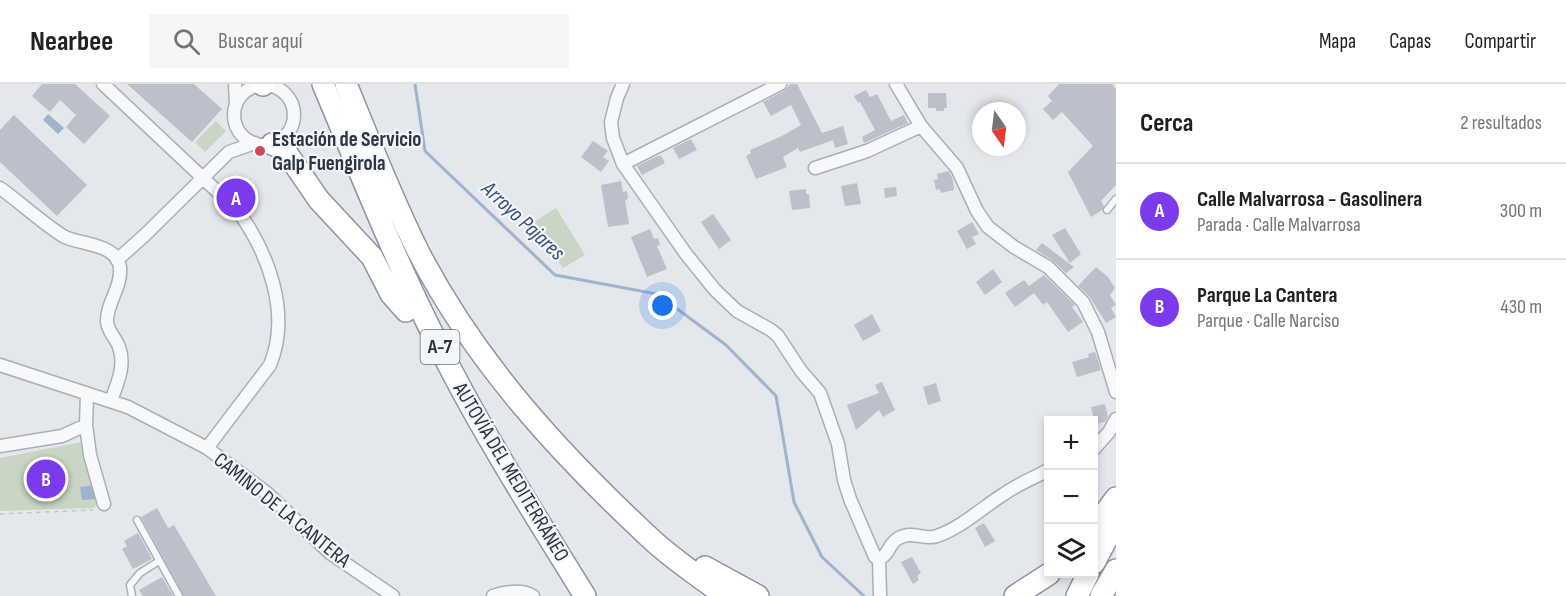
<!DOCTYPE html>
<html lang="es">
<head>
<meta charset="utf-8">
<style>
  body { margin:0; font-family:"Sofia Sans Condensed",sans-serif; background:#f6f6f6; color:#202124 }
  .controls { position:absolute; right:18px; bottom:18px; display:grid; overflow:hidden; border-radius:0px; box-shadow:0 3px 9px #0003 }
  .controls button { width:54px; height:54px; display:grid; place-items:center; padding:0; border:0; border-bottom:2px solid #e0e0e0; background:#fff; color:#202124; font:30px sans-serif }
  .compass { position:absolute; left:972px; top:18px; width:54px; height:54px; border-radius:50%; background:#fff; box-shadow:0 3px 9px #0003; rotate:166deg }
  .you { position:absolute; left:663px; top:222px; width:21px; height:21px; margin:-15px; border:4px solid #fff; border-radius:50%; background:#1a73e8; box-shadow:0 0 0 9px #1a73e833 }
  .badge { display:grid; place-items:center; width:39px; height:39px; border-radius:50%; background:#7c3aed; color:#fff; font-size:20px; font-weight:700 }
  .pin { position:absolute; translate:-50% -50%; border:3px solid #fff; box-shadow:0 2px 6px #0006 }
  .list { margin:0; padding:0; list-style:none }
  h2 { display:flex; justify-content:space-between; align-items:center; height:78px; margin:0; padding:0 24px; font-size:26px }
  h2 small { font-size:20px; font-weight:400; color:#757577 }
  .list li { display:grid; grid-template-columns:39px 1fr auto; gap:18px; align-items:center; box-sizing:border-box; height:96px; padding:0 24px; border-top:2px solid #e0e0e0 }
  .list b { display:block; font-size:22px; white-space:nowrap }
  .list p { margin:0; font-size:20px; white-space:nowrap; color:#757577 }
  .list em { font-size:20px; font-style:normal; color:#757577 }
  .icon { flex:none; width:33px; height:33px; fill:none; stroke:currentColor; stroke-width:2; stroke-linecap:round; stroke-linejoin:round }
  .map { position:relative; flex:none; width:1116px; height:512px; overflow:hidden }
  header { display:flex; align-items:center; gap:36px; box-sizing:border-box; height:84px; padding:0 30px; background:#fff; border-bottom:2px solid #e0e0e0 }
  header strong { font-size:28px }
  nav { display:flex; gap:33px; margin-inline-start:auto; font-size:21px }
  .search { width:420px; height:54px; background:#f6f6f6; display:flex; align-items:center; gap:15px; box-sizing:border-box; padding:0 21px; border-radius:0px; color:#757577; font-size:22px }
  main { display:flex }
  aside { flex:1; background:#fff }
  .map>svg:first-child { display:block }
</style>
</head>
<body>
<header>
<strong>Nearbee</strong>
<div class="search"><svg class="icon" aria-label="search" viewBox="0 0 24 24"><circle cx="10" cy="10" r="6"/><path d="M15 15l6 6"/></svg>Buscar aquí</div>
<nav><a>Mapa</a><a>Capas</a><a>Compartir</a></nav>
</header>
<main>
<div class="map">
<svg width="1116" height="512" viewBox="0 0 1116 512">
  <rect width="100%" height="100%" fill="#e4e7ec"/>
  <path fill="#c9d6c5" d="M216 37 226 47 205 68 195 58Z
    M556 124 585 171 563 184 534 138Z
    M82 358 98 416 94 424 0 427V374Z"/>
  <path fill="#9fb4cc" d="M48 30 64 44 58 50 43 36Z
    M94 401 97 415 82 416 80 403Z"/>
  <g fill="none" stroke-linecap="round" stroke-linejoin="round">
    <path stroke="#9fb4cc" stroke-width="3" d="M415 0 425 67 555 191 657 210 726 261 776 312 794 418 822 473 864 512"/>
  </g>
  <path fill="#bbc0ca" d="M42 0H75L110 32 84 60 66 43 76 31 60 16 50 28 32 12Z
    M127 0H194L222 25 192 58Z
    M790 0H797L822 49 843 42 848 60 835 64 833 56 800 68 798 64 783 73 787 83 756 95 746 72 751 69 750 66 782 52 801 41 791 21 771 32 763 18 784 7Z
    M1059 0H1112L1116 5V101L1101 117 1104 122 1102 126 1091 133 1068 88 1093 62 1062 28 1053 36 1043 25 1052 17 1048 12Z
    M866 6 870 13 877 10 891 37 904 31 908 39 864 59 862 53 875 46 860 18 858 19 854 12Z
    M928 9H946L947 24H944V27H936V24H928Z
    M14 31 87 101 57 132 0 78V46Z
    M691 55 697 66 679 75 673 64Z
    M593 57 608 67 603 73 609 77 601 88 581 73Z
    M658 72H661L665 79 642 91 637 82Z
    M949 87 953 96 954 106 941 109 940 105 936 106 934 96 938 95 937 90Z
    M621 97 623 108 627 107 628 115 625 116 629 140 608 143 601 101Z
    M857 99 861 120 845 122 841 102Z
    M896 103 897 112 885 114 884 104Z
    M806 105V110H809L810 124 792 126 789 107Z
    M713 130 731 156 719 165 701 138Z
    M972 138 979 150 972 153 976 160 967 165 957 147Z
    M1065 144 1081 170 1070 179 1052 151Z
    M650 145 654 155 658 154 660 161 657 162 667 185 647 193 631 153Z
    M1042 159 1074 183 1066 189 1052 176 1036 166Z
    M1096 183 1108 193 1115 204 1110 211 1116 221 1111 224 1116 233 1106 239 1089 212 1078 202Z
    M993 185 1002 198 985 211 976 198Z
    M1044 191 1075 221 1072 223 1083 238 1068 248 1047 218 1043 221 1034 209 1015 223 1005 209 1024 196 1029 202Z
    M872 230 881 247 863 257 854 241Z
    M1095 268 1101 286 1077 293 1072 278 1089 273 1088 270Z
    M882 298 895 326 883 333 879 326 856 346 847 321 879 309 875 301Z
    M936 299 941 317 928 321 923 303Z
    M1105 320 1108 333 1105 338 1095 340 1091 323Z
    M157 424 168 444 174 441 216 512H184L141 433Z
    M984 439 995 457 985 463 975 444Z
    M138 449 152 475 133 485 122 465 127 462 124 457Z
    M912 473 921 489 917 492 919 496 913 500 901 478Z
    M162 493 173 512H143L139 506Z"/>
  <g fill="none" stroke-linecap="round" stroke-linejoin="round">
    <g stroke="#a9aeb7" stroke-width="9">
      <path id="lane" d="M1107 126 1116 115
        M137 436 179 512
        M132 512 130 501 140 489 159 477"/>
    </g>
    <g stroke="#a9aeb7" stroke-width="15">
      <path id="street" d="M103 0 238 127C269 170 291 230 270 281L207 364
        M235 0 236 21
        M623 0 617 14 611 38 613 54 623 80 686 170 715 206 737 227 771 246 778 252 801 287 820 309 838 360 844 396 850 415 875 473 879 475C888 472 889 460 897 455 912 445 924 457 937 452 961 444 983 423 1004 410 1018 400 1034 394 1048 386
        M896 0 921 42 957 84 977 127 988 143 1014 163 1048 183 1083 218 1098 248 1116 308
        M234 31a30 30 0 1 1 60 0a30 30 0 1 1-60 0Z
        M623 80 780 0
        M815 84 867 67 921 42
        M0 104C21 119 41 138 63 152 79 161 118 159 120 184 122 203 106 220 107 238 108 248 116 254 119 263 126 281 117 300 111 317
        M117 176 146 150 229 68 255 59
        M0 281 128 323 207 364 267 409 330 469 393 512
        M87 310 86 341 90 371 104 420
        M0 362 62 352 86 341
        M1094 365 1109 348 1116 335
        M879 475 880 512
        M493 512C504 508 522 505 533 512"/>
    </g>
    <g stroke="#8b94a3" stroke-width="24">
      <path id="highway" d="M323 0C363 95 401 191 449 282 490 361 538 436 585 512
        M346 0C369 56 391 113 418 167 475 278 559 369 649 453 672 475 700 493 725 512
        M263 1 264 0
        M272 60 284 65 319 116 372 173 391 210 406 227
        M1094 444 1116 414
        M1094 479 1116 437
        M705 483 758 512
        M1015 512 1049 490
        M1077 512 1088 490
        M1101 512 1116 486"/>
    </g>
    <path stroke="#c2c5cb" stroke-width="1.5" stroke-dasharray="4.5 4.5" stroke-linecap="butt" d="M0 430 93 426"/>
    <use href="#lane" stroke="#f7f8fa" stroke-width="6"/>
    <use href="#street" stroke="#f7f8fa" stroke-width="12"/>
    <use href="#highway" stroke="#fff" stroke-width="21"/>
  </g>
  <circle fill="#d1495b" stroke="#f4f6f9" stroke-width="2" cx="260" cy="67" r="6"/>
  <g text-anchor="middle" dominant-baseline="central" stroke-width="4.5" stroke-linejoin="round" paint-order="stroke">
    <rect fill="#f4f6f9" stroke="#676e7b" stroke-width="1.5" x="420.5" y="246" width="39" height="34" rx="4.5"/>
    <g font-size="20" font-weight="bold" fill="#2b3445">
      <text x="440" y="263">A-7</text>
    </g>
    <g font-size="21" font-weight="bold" fill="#2b3445" stroke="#f4f6f9" text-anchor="start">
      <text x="272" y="55">Estación de Servicio<tspan x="272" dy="24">Galp Fuengirola</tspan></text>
    </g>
    <g font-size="21" fill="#2b3445" stroke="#f4f6f9">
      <text transform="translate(511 388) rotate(59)">AUTOVÍA DEL MEDITERRÁNEO</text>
      <text transform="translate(282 426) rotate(39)">CAMINO DE LA CANTERA</text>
    </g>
    <g font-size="22" font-style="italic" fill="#34527a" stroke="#f4f6f9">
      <text transform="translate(523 137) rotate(43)">Arroyo Pajares</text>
    </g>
  </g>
</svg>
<div class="controls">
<button>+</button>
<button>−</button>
<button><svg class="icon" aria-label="layers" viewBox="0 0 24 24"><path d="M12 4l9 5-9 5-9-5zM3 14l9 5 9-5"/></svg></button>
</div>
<svg class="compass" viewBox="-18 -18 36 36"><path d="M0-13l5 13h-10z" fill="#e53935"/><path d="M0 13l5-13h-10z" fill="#757577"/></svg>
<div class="you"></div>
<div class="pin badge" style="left:236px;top:114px">A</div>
<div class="pin badge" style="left:46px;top:395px">B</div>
</div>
<aside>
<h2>Cerca<small>2 resultados</small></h2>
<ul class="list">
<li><span class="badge">A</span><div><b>Calle Malvarrosa - Gasolinera</b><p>Parada · Calle Malvarrosa</p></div><em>300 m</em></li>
<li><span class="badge">B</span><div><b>Parque La Cantera</b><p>Parque · Calle Narciso</p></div><em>430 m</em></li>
</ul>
</aside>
</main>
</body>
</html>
